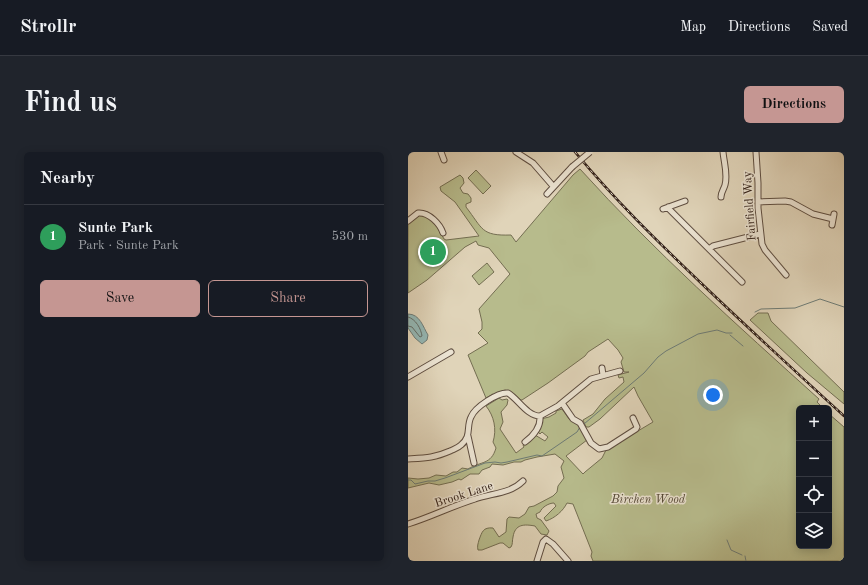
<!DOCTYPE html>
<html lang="en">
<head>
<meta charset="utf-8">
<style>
  body { margin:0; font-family:"Old Standard TT",serif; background:#20242c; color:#f1f3f6 }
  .controls { position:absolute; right:12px; bottom:12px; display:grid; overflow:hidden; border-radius:6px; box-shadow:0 2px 10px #0003 }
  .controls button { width:36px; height:36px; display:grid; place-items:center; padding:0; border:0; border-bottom:1px solid #363941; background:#171b24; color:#f1f3f6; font:20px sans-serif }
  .you { position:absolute; left:305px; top:243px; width:14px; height:14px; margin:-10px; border:3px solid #fff; border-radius:50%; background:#1a73e8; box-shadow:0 0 0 6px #1a73e833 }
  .badge { display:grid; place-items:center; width:26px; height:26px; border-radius:50%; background:#c59692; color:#fff; font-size:13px; font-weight:700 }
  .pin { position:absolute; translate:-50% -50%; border:2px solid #fff; box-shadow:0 1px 4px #0006 }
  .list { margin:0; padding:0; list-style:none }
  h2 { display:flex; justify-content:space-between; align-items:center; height:52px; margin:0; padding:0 16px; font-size:17px }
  h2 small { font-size:13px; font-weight:400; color:#9ea1a6 }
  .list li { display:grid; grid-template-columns:26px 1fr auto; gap:12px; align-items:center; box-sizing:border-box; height:64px; padding:0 16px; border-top:1px solid #363941 }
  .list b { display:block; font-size:15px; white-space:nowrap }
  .list p { margin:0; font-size:13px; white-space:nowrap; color:#9ea1a6 }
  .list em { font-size:13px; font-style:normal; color:#9ea1a6 }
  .actions { display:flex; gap:8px; padding:12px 16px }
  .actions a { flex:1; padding:9px 0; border:1px solid #c59692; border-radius:6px; text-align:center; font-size:14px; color:#c59692 }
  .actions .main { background:#c59692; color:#111 }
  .icon { flex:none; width:22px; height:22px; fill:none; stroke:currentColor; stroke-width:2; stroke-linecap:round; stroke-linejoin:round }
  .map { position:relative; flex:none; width:436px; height:409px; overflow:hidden; border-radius:6px }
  header { display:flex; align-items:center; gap:24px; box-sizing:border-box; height:56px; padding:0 20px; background:#171b24; border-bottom:1px solid #363941 }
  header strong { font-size:19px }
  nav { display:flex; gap:22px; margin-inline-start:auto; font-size:14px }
  .intro { display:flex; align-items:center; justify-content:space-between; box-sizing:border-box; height:96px; padding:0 24px }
  h1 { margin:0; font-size:28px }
  .button { padding:10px 18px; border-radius:6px; background:#c59692; color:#111; font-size:14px; font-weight:700 }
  main { display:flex; gap:24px; padding:0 24px }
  aside { flex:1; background:#171b24; border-radius:6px; box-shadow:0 2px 10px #0003 }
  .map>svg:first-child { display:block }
</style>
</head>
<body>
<header>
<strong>Strollr</strong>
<nav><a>Map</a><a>Directions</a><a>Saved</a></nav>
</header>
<div class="intro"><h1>Find us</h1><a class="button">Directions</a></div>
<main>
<aside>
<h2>Nearby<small></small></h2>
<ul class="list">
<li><span class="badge" style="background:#2e9e5b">1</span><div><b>Sunte Park</b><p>Park · Sunte Park</p></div><em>530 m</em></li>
</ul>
<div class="actions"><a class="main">Save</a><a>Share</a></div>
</aside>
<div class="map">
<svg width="436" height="409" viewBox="0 0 436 409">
  <rect width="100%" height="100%" fill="#e0d4b9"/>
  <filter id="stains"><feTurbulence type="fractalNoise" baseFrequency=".005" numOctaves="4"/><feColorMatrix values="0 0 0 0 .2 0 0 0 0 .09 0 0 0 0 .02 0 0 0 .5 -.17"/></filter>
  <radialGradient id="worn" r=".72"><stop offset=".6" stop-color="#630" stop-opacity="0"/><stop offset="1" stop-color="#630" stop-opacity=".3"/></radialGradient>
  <path fill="#b7bb8c" stroke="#746e52" d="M172 17C246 99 329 173 411 247L409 250 415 256H391V394H421V262L436 275V409H185L183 404 184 400 165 352 159 351C155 359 147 366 138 369L136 366 148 354 146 351C141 351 134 355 132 360L128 362 129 366 133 368 141 379 139 383 133 382 127 374C116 372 107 372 105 385 104 389 105 392 103 395L101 396 95 391H92L74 398H70C69 394 70 392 71 388 74 380 75 375 85 376L91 385 98 380 99 367 101 365 111 366 117 362 121 355 126 354 145 344 149 340 150 334 156 326 153 315 156 309 147 302 129 305 117 308 113 310H106L95 313 84 312 82 315 74 318 71 322H62L53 328 51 327 44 330 31 333 21 331 0 336V326L10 327 21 326 28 323 38 324 45 320H49L54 316 60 317C73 309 83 313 88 296L85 290C89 277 86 264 78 254L91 246 94 248 99 247 100 248 99 253 93 260 95 270 92 277 108 301 116 295 115 293 127 283 137 289 140 285 134 280 132 282 130 280 133 267 141 265 148 261V259L154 257 161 267 169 271 179 288 158 304 175 322 177 320 194 306 198 298 245 270 230 244 226 235 192 267 181 275H178L175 268 185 262 197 247 216 230 215 225 211 226 210 223 221 220H216L213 210 215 206 210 198 200 187 180 200 177 204 140 231 114 248H113L105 241 97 238 85 243V242L78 246 60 203 80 191 70 181 74 177V170L71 157 102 122 81 96 70 93 68 89 57 95 19 128 0 141V70L9 63 19 64 29 74 36 87 38 88 71 84 47 50 33 39 32 35 52 23 55 26 56 31 52 36 55 41 60 42 63 46V50L58 52V55C75 77 73 84 103 83L108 90 165 23Z
    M68 18 83 34 75 42 60 26Z
    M79 111 86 120 71 133 64 124Z
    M350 161H360L363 169 436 240V252L399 221 342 168Z"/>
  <path fill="#94b7b4" stroke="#6d7b76" d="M0 162C12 162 15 175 20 183L19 188 14 192 7 186 0 176Z"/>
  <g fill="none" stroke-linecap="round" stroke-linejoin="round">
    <path stroke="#636c66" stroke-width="1" d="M0 165C8 167 13 177 14 184L12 185 4 175 0 174"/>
    <path stroke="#6d7b76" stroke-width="1" d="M347 160 353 157 387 156 412 147 436 155
      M322 183 335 194
      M176 272 236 221 250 205 258 199 290 182 309 178 318 181H324
      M0 328H3L7 332 20 329H27L37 326 77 311 87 310 93 311 99 310 129 303 134 304 169 280 172 275
      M319 388 323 398 334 403
      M337 404 338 409"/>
    <g stroke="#5e4d40" stroke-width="7">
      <path id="minor" d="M33 0 36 8
        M108 0 125 11 145 34
        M348 0 350 31V56L354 92 357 98 378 123
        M139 42 164 15
        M313 45C313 40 316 37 317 33 320 22 316 11 315 0
        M350 50 377 49 383 50 405 62 425 67
        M260 55 262 58 334 130
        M255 57 277 49
        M0 69 10 61C21 60 32 72 35 81
        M424 73 426 62
        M301 97 305 94 352 82
        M194 216 195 223
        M0 225 43 200
        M154 251 165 267 172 271 183 291 191 297 200 295 228 277 229 275 225 266
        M60 284 66 311
        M117 290C125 284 133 275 132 264
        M0 307C18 306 26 306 42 299 46 297 50 296 53 293 64 284 58 275 63 265 67 255 90 240 100 241 110 247 119 264 132 264L150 254 183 227 212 219
        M0 372C23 365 44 354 67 347 84 341 102 342 115 329
        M129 409 135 390 138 387 145 392 160 409"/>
    </g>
    <use href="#minor" stroke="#ebe3d2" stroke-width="5"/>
    <g stroke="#322018" stroke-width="2.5">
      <path id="rail" d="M167 0C206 47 249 89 293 131 340 176 388 220 436 264"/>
    </g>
    <use href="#rail" stroke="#ebe3d2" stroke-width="1" stroke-dasharray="3" stroke-linecap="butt"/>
    <g stroke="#5e4d40" stroke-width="7" stroke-linecap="butt">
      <path id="minor-bridge" d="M164 15 182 0"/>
    </g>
    <use href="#minor-bridge" stroke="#ebe3d2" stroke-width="5"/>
  </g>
  <g text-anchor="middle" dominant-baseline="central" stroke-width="3" stroke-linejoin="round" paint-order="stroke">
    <g font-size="12" fill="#322018" stroke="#ebe3d2">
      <text transform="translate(342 54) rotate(-94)">Fairfield Way</text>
      <text transform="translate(56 343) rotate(-18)">Brook Lane</text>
    </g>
    <g font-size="12" font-style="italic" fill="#534735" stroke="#ebe3d2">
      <text x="240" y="348">Birchen Wood</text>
    </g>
  </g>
  <rect width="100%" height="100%" filter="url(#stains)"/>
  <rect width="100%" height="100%" fill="url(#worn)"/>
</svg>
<div class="controls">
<button>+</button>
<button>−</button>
<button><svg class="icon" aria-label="locate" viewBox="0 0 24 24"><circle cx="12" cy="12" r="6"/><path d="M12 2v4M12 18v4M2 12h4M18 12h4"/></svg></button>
<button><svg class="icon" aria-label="layers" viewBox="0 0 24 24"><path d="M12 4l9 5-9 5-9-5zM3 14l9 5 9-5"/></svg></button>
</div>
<div class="you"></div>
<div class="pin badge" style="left:25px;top:100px;background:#2e9e5b">1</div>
</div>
</main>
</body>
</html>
